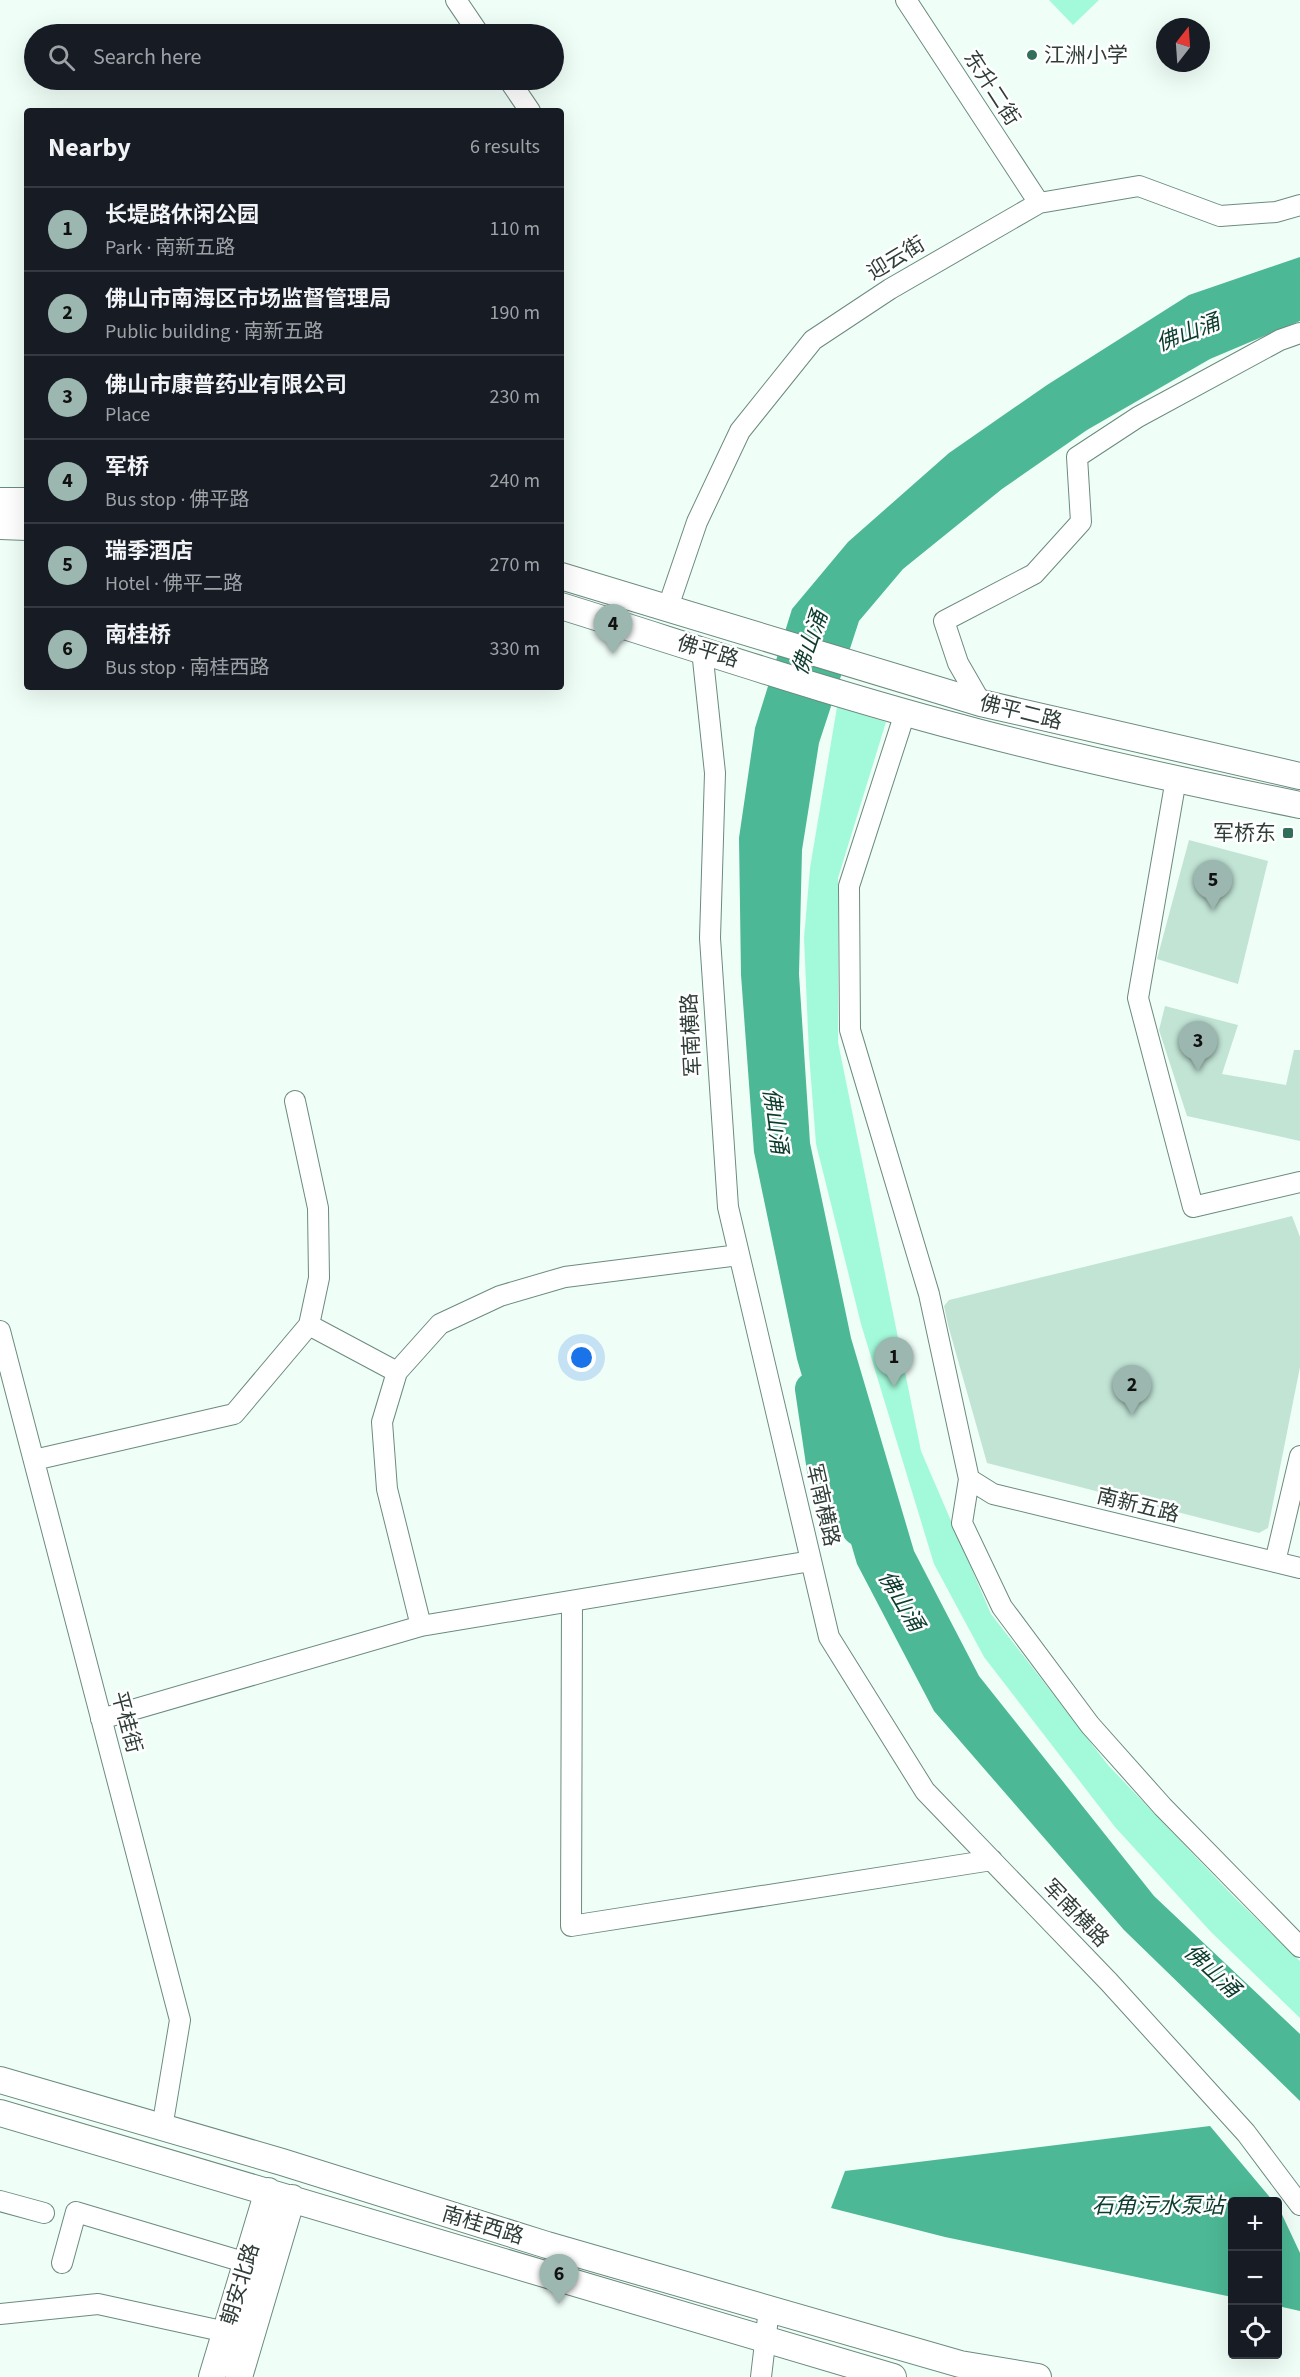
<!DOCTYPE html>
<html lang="en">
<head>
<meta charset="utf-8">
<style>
  body { margin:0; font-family:"Source Sans 3","Noto Sans SC",sans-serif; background:#242831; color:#f1f3f6 }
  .controls { position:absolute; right:18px; bottom:18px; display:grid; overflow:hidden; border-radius:6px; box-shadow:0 6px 24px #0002 }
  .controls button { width:54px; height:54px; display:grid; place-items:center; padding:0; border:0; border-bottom:2px solid #363941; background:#171b24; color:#f1f3f6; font:30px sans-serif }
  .compass { position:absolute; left:1156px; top:18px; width:54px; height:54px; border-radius:50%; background:#171b24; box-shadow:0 6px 24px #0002; rotate:17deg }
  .you { position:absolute; left:582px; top:1358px; width:21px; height:21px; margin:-15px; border:4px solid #fff; border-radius:50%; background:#1a73e8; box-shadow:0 0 0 9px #1a73e833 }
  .badge { display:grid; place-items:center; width:39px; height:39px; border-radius:50%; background:#9bb7b0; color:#111; font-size:20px; font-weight:700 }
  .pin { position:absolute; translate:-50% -50px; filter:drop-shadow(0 2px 3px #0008) }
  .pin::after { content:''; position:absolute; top:32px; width:21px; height:18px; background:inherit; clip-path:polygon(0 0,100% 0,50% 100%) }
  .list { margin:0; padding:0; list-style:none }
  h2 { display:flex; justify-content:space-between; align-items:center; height:78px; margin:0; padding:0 24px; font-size:26px }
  h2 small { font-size:20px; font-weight:400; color:#9ea1a6 }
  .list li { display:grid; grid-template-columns:39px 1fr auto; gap:18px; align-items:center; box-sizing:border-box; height:84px; padding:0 24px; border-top:2px solid #363941 }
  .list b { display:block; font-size:22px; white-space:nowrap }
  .list p { margin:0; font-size:20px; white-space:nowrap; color:#9ea1a6 }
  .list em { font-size:20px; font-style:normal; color:#9ea1a6 }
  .icon { flex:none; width:33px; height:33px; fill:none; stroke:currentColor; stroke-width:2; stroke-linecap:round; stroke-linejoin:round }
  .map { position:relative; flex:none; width:1300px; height:2377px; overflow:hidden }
  .search { position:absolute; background:#171b24; box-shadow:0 6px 24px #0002; left:24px; top:24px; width:540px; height:66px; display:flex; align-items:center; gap:15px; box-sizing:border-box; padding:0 21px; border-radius:33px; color:#9ea1a6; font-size:22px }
  .panel { position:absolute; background:#171b24; box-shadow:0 6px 24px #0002; left:24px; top:108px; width:540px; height:582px; border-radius:6px }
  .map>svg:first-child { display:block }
</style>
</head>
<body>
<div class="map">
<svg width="1300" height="2377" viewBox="0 0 1300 2377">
  <rect width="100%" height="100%" fill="#f0fef8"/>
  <path fill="#a3fada" d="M1049 0H1099L1073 25Z
    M837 707 886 722 838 878V1042L921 1451 991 1614 1108 1765 1235 1898 1300 1961V2018L1211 1932 1115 1827 984 1657 934 1564 861 1324 816 1144 809 1054 804 938 810 868Z"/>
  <path fill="#4db895" d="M1300 257V321L1210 359 1087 430 1002 489 903 569 859 621 819 743 802 850 799 974 810 1143 851 1338 914 1551 979 1676 1154 1896 1300 2034V2101L1124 1930 934 1711 857 1564 797 1359 754 1152 741 975 739 838 755 728 792 609 848 542 949 453 1047 385 1189 295Z
    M1210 2126 1273 2201 1232 2202V2297L945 2237 831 2208 845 2171Z
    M1278 2206 1300 2253V2311L1278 2306Z"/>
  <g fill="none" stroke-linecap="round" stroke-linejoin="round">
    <path stroke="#4db895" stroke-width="34" d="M812 1389 824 1470 859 1529"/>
  </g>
  <path fill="#c1e4d5" d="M1189 840 1268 861 1238 984 1157 959Z
    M1165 1006 1238 1025 1222 1074 1286 1085 1294 1050H1300V1141L1187 1116 1159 1030Z
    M1292 1216 1300 1237V1367L1268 1528 1259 1533 987 1463 948 1325 944 1306 949 1300Z"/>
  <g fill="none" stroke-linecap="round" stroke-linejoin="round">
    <g stroke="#6b8b7e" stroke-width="22">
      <path id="minor" d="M456 0 479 34
        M906 0 1039 203
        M509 80 530 111
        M668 607 697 522 740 431 813 340 890 289 1039 203 1139 186 1220 216 1276 212 1300 205
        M702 650 715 773 710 938 728 1207 829 1637 925 1791 1109 1982 1246 2133 1300 2205
        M981 703 958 663 944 621 1034 574 1081 522 1077 457 1138 417 1280 340 1300 333
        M905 713 849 886 850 1030 929 1294 969 1479 962 1523 1002 1607 1090 1725 1163 1807 1300 1947
        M1176 779 1138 998 1193 1207 1300 1182
        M309 1325 397 1372
        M0 1331 180 2020 162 2128
        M34 1460 234 1414 309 1325 319 1278 318 1208 295 1101
        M969 1479 993 1494 1300 1568
        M1275 1562 1300 1456
        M572 1601 571 1926 992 1860
        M421 1626 387 1489 382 1422 397 1372 440 1324 500 1296 565 1277 739 1255
        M101 1719 421 1626 811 1561
        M0 2201 44 2213
        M62 2263 76 2212 247 2263
        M0 2314 98 2304 240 2335
        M761 2377 769 2309"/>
    </g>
    <g stroke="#6b8b7e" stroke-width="28">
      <path id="major" d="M0 501H27
        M0 526 27 527
        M561 576 981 703 1300 776
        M561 606C699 649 837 696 977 732 1084 760 1192 783 1300 805
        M0 2080 282 2162 547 2245 960 2364 1038 2377
        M0 2113 893 2377
        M212 2377 268 2191
        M239 2377 292 2198"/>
    </g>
    <use href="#minor" stroke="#fff" stroke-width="20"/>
    <use href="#major" stroke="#fff" stroke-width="26"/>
  </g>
  <g fill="#326e5a" stroke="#fff" stroke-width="2">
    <circle cx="1032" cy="55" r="6"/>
    <rect x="1282" y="827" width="12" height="12" rx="3"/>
  </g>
  <g text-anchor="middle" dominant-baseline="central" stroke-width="5" stroke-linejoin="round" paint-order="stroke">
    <g font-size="21" fill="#303e38" stroke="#fff" text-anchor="start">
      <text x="1044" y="55">江洲小学</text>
      <text x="1276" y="833" text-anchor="end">军桥东</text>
    </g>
    <g font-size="21" fill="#303e38" stroke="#fff">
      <text transform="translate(992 88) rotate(57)">东升二街</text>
      <text transform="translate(896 258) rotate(-31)">迎云街</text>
      <text transform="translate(708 651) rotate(17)">佛平路</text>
      <text transform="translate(1021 712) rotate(14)">佛平二路</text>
      <text transform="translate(691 1035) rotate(-93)">军南横路</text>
      <text transform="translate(823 1505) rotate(77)">军南横路</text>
      <text transform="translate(1138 1505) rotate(14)">南新五路</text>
      <text transform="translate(127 1722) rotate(75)">平桂街</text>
      <text transform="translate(1076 1913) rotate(46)">军南横路</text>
      <text transform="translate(483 2225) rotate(17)">南桂西路</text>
      <text transform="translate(240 2284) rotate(-73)">朝安北路</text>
    </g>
    <g font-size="22" font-style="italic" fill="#0c3c2e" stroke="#fff">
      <text transform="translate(1188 333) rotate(-21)">佛山涌</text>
      <text transform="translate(810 643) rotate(-71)">佛山涌</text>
      <text transform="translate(775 1121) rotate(82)">佛山涌</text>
      <text transform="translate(901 1601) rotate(59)">佛山涌</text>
      <text transform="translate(1212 1971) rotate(43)">佛山涌</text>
      <text x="1158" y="2206">石角污水泵站</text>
    </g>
  </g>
</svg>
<div class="controls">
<button>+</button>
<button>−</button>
<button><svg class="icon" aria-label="locate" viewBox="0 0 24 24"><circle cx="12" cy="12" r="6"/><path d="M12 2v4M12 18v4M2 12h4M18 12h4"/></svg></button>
</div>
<svg class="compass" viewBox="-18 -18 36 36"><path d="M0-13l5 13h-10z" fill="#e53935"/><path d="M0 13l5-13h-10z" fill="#9ea1a6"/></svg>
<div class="you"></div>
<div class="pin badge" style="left:894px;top:1387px">1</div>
<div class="pin badge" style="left:1132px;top:1415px">2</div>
<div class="pin badge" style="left:1198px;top:1071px">3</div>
<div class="pin badge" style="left:613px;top:654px">4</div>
<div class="pin badge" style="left:1213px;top:910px">5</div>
<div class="pin badge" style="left:559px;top:2304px">6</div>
<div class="search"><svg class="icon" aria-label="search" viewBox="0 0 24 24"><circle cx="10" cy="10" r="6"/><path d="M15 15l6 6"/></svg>Search here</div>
<section class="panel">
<h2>Nearby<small>6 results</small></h2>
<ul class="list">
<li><span class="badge">1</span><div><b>长堤路休闲公园</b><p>Park · 南新五路</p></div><em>110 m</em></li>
<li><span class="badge">2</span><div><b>佛山市南海区市场监督管理局</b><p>Public building · 南新五路</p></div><em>190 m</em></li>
<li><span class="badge">3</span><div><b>佛山市康普药业有限公司</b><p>Place</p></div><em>230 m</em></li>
<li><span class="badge">4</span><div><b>军桥</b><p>Bus stop · 佛平路</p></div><em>240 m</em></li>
<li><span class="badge">5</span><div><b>瑞季酒店</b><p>Hotel · 佛平二路</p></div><em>270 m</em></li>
<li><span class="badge">6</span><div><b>南桂桥</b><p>Bus stop · 南桂西路</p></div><em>330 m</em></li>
</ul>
</section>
</div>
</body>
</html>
